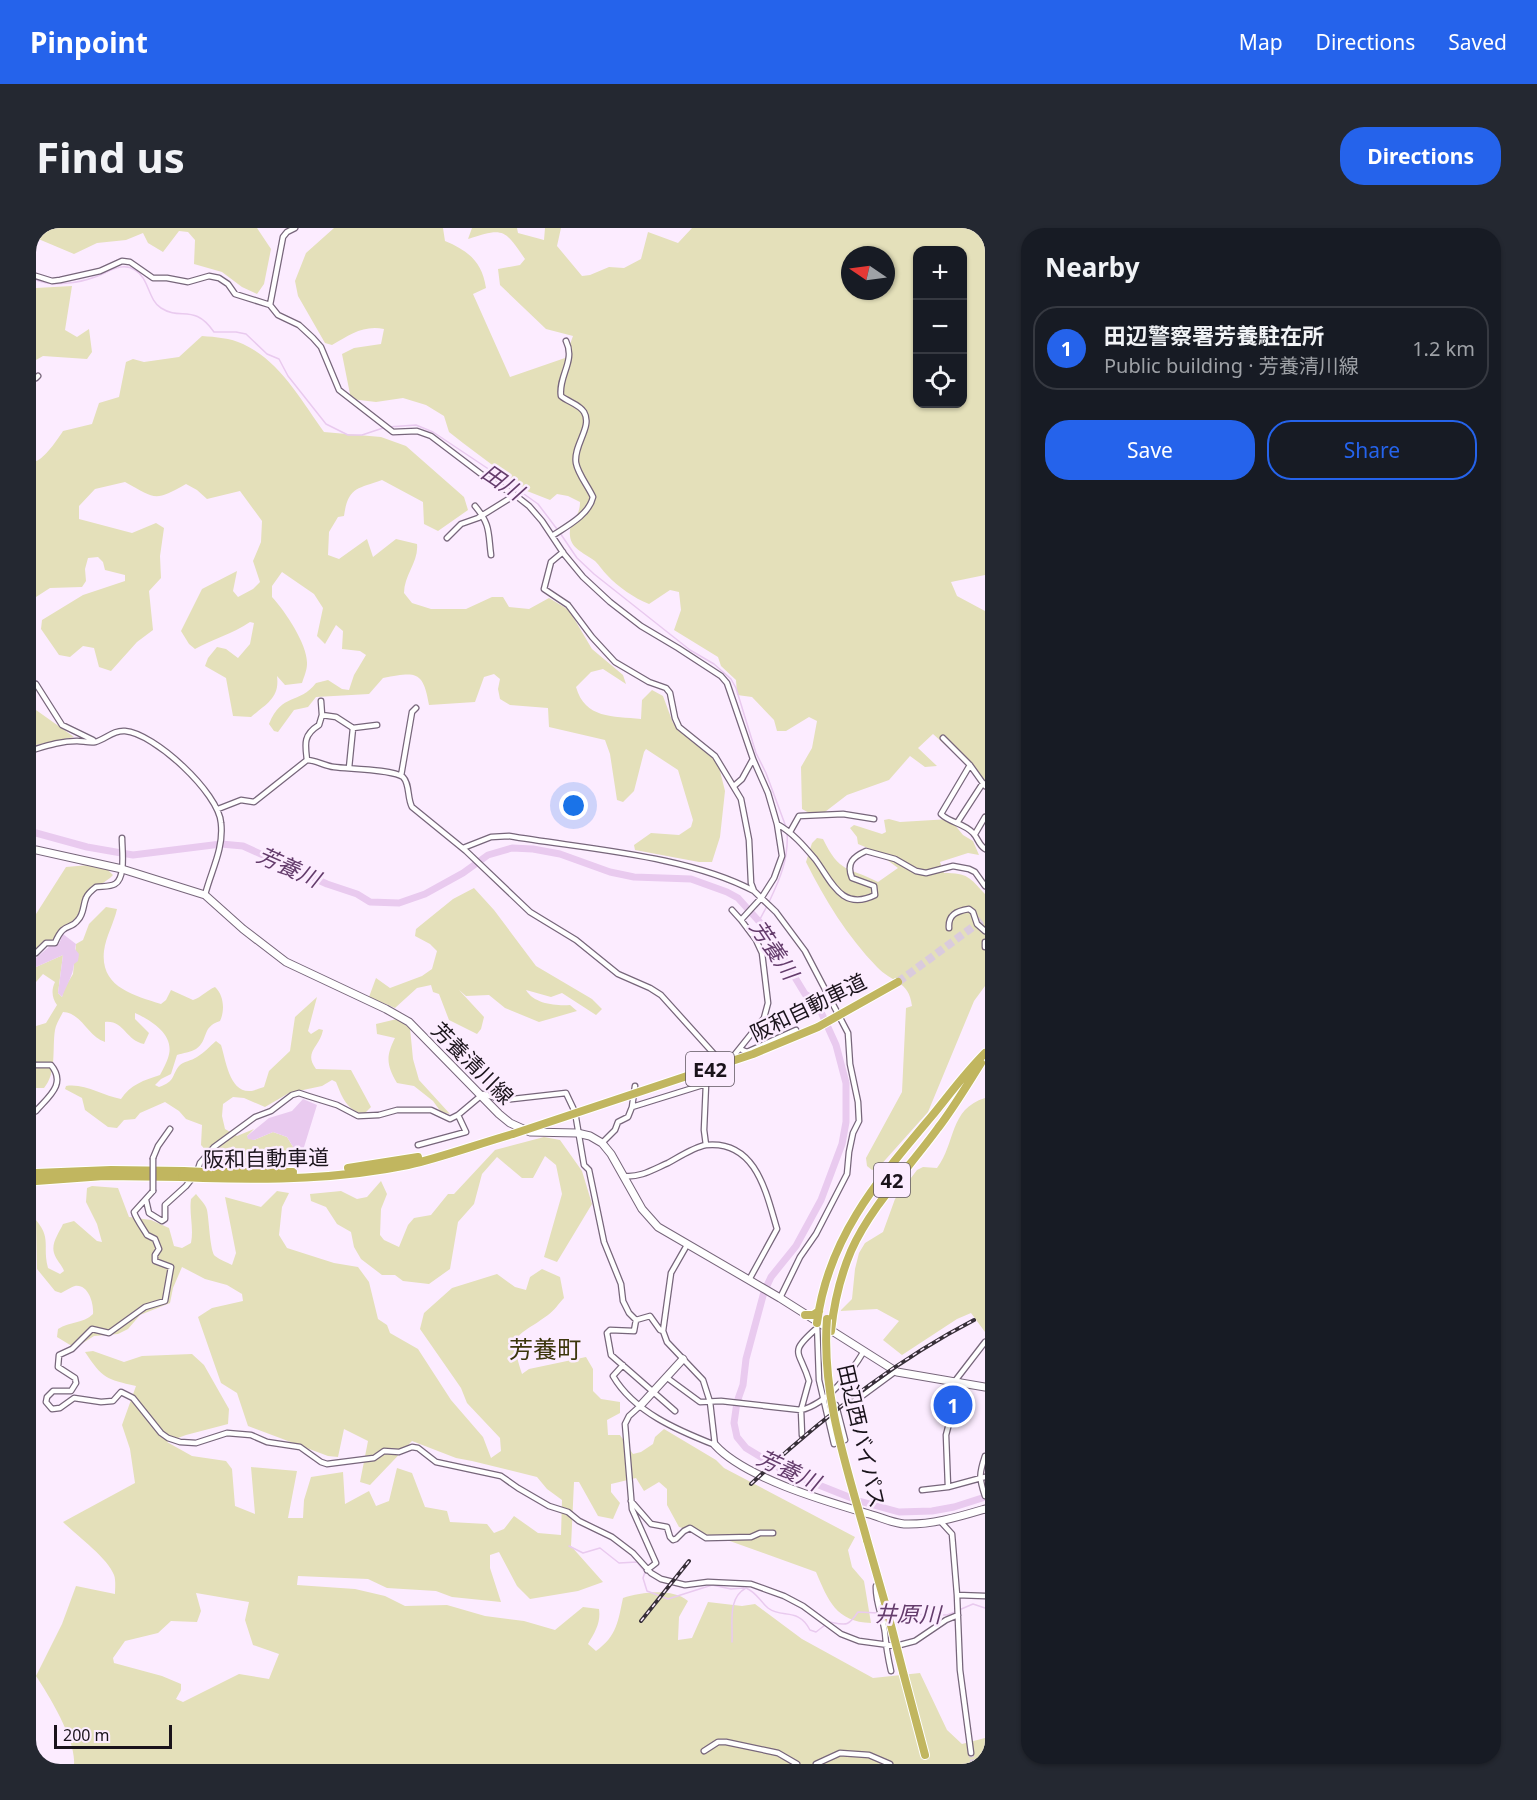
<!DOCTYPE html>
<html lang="en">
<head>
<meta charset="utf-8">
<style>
  body { margin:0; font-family:"Noto Sans","Noto Sans JP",sans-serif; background:#242831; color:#f1f3f6 }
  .controls { position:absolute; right:18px; top:18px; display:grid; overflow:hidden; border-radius:12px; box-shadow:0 2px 4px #0004 }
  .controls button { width:54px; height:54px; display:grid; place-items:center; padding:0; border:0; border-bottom:2px solid #363941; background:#171b24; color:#f1f3f6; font:30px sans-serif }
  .compass { position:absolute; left:805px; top:18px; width:54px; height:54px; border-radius:50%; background:#171b24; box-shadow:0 2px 4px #0004; rotate:283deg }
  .scale { position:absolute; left:18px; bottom:15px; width:118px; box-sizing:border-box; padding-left:6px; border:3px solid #1a131b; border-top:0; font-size:16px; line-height:21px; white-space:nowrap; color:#1a131b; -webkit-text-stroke:4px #fcecff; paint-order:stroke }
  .you { position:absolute; left:538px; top:578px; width:21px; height:21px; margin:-15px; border:4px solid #fff; border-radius:50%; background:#1a73e8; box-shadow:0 0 0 9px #1a73e833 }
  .badge { display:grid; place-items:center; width:39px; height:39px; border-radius:50%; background:#2563eb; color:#fff; font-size:20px; font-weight:700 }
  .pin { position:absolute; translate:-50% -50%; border:3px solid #fff; box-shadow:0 2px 6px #0006 }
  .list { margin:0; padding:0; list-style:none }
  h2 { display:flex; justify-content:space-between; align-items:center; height:78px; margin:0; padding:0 24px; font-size:26px }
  h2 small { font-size:20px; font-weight:400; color:#9ea1a6 }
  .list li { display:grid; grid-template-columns:39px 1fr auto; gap:18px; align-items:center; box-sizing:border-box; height:84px; margin:0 12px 12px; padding:0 12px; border:2px solid #363941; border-radius:24px }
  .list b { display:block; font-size:22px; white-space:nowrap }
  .list p { margin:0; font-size:20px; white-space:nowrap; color:#9ea1a6 }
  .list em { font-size:20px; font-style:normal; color:#9ea1a6 }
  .actions { display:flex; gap:12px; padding:18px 24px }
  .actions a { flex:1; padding:14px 0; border:2px solid #2563eb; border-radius:24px; text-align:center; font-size:21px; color:#2563eb }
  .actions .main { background:#2563eb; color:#fff }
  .icon { flex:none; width:33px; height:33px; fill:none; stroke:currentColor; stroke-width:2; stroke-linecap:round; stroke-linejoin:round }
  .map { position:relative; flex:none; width:949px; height:1536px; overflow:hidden; border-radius:24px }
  header { display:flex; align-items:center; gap:36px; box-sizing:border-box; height:84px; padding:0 30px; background:#2563eb; color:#fff }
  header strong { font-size:28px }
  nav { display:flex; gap:33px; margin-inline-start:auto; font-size:21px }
  .intro { display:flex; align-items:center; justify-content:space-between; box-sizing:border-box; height:144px; padding:0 36px }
  h1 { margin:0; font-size:42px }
  .button { padding:15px 27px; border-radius:24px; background:#2563eb; color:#fff; font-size:21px; font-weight:700 }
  main { display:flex; gap:36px; padding:0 36px }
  aside { flex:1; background:#171b24; border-radius:24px; box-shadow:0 2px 4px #0004 }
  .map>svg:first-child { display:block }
</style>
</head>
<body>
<header>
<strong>Pinpoint</strong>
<nav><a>Map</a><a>Directions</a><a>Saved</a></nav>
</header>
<div class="intro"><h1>Find us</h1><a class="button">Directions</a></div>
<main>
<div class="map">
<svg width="949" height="1536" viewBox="0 0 949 1536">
  <rect width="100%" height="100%" fill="#fcecff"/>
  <path fill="#e4e0ba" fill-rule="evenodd" d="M0 0H221L235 21 228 56 221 66 206 59 186 44 158 36 159 12 152 4 143 3 127 24 112 15 107 5 90 12 61 15 38 26 0 10Z
    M298 0H407L409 13C433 23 446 34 450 60L437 66 474 149 529 130 537 108 510 101 464 57 462 41 484 37 489 31C468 0 467 0 432 11L436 0H481L482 5 508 12 509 0H525L521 18 546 48 554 47 573 39 588 40 605 31 612 4 642 15 656 0H949V347L915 354 921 368 949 383V553L897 506 882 520 901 538 889 539 874 528 853 552 811 567 785 587 775 586 766 581 765 539 776 520 781 493 773 489 750 503H741L738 492 716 469 701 467 700 452 685 438 682 429 638 402 645 382 643 364 634 362 613 376C598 370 582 359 571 347 567 343 563 337 559 333 550 326 535 321 534 308 532 293 544 291 544 274L532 268 521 266 514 272 491 263 427 215 413 204 408 188 390 177 367 170 340 174 315 171 306 126 318 120 345 116 348 101C327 97 314 107 296 117L289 115 262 68 259 53 270 25ZM882 22H927V176H882ZM814 27H850V63H814Z
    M36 58 29 102 41 109 53 101 56 124 51 131 7 128 0 132V60Z
    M166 108C180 109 194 110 207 116 244 133 265 172 288 204L345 209 370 218 428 269 432 282 402 303 388 296 387 274 346 252C321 261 312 259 308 288L302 289 293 304 292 327 303 331 331 311 337 329 360 311 381 316C383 333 368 347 368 365L376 375 395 381H430L456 369H467L473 379 493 381 513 370 533 382 556 421 587 447 590 456 567 441 555 444 540 459C549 491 577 488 605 491L606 472 616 462 627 468 637 495 681 531 689 563 684 609 676 634H663L599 622 598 617 615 605 643 607 655 599 657 592 642 542 610 521 608 524 598 563 587 574 581 572 574 526 569 512 513 499 512 480 474 477 464 471 462 461 464 451 458 446 448 449 439 474 393 477C387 442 380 444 347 450L333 466 280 469 272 479 258 482 242 504 238 503 233 496C246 464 263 477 280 455L292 452 306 461 313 462 318 447 330 427 324 423 306 421 307 403 300 397 289 416 281 408 287 380 278 366 246 344 236 358V369C249 383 272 417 271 436 271 442 268 449 266 455L249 457 241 448C244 470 230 476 215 489L197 488 190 450 169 438 172 430 181 419 190 421 202 430 214 416 218 395 214 394C196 406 177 411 159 421L153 416 145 403 166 361 201 343 197 363 202 369 217 361 224 354 217 333 225 314 226 293 204 263 171 271 161 262 150 256C118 274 120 271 89 254L59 261 43 278V291L96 305 120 295 128 300 124 328 125 350 113 363 117 402 101 414 75 443 63 439 58 420 47 418 34 429 23 427 5 401 6 392 47 367 89 353V347L69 342 67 334 62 329 52 330 49 341 50 353 46 359 14 360 0 369V233C8 231 22 211 27 203L56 196 63 175 83 169 90 134 97 131 108 134 143 129Z
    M0 482 38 509 0 517Z
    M853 591 864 594 914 591 927 607 937 613 943 627 932 625 904 634 908 645C932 645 933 649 949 666V758L938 773 892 884 842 940 836 942 831 938 830 930 866 864 870 780 876 778C873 752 856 755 841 739 811 708 789 672 770 634L776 615 781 610 787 611C804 646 811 638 842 654L862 640 839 623 822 616 821 609 814 600 818 597 846 606 850 604 848 592Z
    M53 637 72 642 77 647 74 650 50 667 44 685 33 699 17 712 6 715 0 722V686L30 639Z
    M438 660 458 682 500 738 556 771 566 781 560 787 526 765 515 769 490 762C498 776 520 778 534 777L541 783 503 794 469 780 453 767 430 768 423 762 448 789 445 801 441 806 413 792 403 766 397 764 395 757 381 760 359 780 333 769 340 750 354 760 386 748 396 741 401 723 394 716 379 708 380 701 417 671Z
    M70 679 81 681C78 695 70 708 68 723 64 759 97 767 125 776L130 772 135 762 157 772C166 769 171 762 179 759 188 767 189 783 184 793 165 799 173 812 160 821 155 824 147 825 141 827L135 846 125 851 119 857 123 859C140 853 135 848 143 838 148 833 155 833 161 829 168 825 174 818 180 813L185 817C190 832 193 864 214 863 218 863 224 860 228 859L233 843 254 823 259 789 281 769 272 803 275 806 283 801 287 802C284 819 267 824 280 841L315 842 335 879 328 886C311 883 306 869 300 854L296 852 286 858 253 865 229 879 208 870 197 869 187 876 186 888 189 901 201 908 218 901 211 908 218 912 237 904 251 909 259 922 261 930 254 937 242 928 228 927 215 938 173 936 176 929 165 917 166 897 150 891 143 883 129 874 104 885 99 891 88 892 81 900 72 899 49 882 46 870 29 861 30 858C49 855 67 868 85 871 94 857 108 852 124 847 127 841 130 836 132 830 140 807 116 793 99 785V791L113 805 108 816C90 813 88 792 69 794V814C52 809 46 785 27 784 24 790 20 796 19 802 16 820 21 845 8 860H0V798L10 795 21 777C16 770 15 762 19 754L7 746 0 754V739L27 727 22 765 26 769 28 761 37 746 40 716 47 712 53 696Z
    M361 791 374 800 377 831 383 852 414 886 405 884 397 873 378 858 361 855C350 836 350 828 359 810L341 806 340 796Z
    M949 870V1104L935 1085 921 1091 866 1127 847 1112 863 1093 841 1081 804 1083 816 1071 819 1041 823 1025 829 1015 847 1004 859 971 881 942 887 939 901 940C920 915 913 881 949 870Z
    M508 909 524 912 546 943 556 976 521 1034 508 1029 526 966 520 937 509 928 497 950H486L461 929 446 946 438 976 422 994 414 1041 393 1056 367 1053 359 1047H346L325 1031 318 1019 315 1004 301 996 290 979 275 973 274 966 305 963 321 971 331 969 345 953 351 966 345 981 344 1007 348 1012 363 1019 372 997 378 990 395 987 412 966H418L459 922Z
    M56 958 82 960 93 989 115 992 133 1000 138 1018 146 1020 155 1015C158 1000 153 986 155 971L160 966C164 971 170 977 171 982 173 991 174 1024 179 1028 184 1032 191 1034 196 1037L200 1025 189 969 225 979 241 963 253 965 246 979 243 1007 251 1020 298 1035 322 1039 333 1054 342 1091 351 1097 354 1105 382 1121 415 1172 447 1209 455 1230 465 1223 464 1210 431 1175 425 1160 384 1101 388 1085 416 1060 461 1046 479 1059 490 1062 494 1049 506 1041 524 1049 528 1070C523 1075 518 1083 512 1087 481 1110 472 1103 486 1146L493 1141 550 1129 557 1141V1163L565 1171 584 1174V1185L571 1192 572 1207H584L597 1226 605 1224 617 1216 619 1209 628 1201 680 1232 688 1240 819 1309 812 1322 816 1339 828 1353 835 1395C800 1394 792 1372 780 1344L691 1312 643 1299 631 1277V1261L623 1254 608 1263 600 1250 575 1256V1264L584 1275 577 1291 562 1288 543 1254H538L535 1318 567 1354 542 1363 494 1371 481 1358 463 1324 454 1327V1340L465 1374 416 1369 400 1363 351 1360 332 1351 262 1348 261 1357 319 1361 349 1368 369 1378 411 1377 449 1388 488 1393 519 1402 547 1379 563 1381C565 1395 559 1404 552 1416L560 1423C581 1408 582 1393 587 1370 606 1364 636 1360 652 1373L643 1389 642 1412 656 1410 672 1374 706 1378 719 1376 766 1411 837 1450 884 1445 911 1502 926 1516 949 1510V1536H38C40 1512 14 1469 0 1448L26 1396 40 1358 79 1366C79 1361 80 1352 78 1347 72 1330 40 1307 27 1294L99 1255 94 1221 86 1197 100 1158C70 1151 67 1151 49 1124L57 1123 88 1134 106 1128 156 1126 168 1137 193 1181 192 1196 150 1207 131 1214 156 1228 190 1233 196 1241 199 1278 219 1286 215 1239 261 1243 252 1290H267L268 1272 275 1249 307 1244 309 1276 333 1263 340 1278 353 1273 361 1240 376 1245 389 1279 411 1283 414 1294 451 1296 458 1305 468 1301 478 1288 502 1305 525 1307 526 1272 511 1261 501 1249 436 1233 420 1230 376 1213 334 1257 324 1254 332 1213 308 1201 302 1229 292 1228 212 1198 201 1165 185 1155 162 1089 176 1080 207 1073 206 1066 191 1057 169 1051 146 1039 137 1060 134 1075 104 1087 92 1101 82 1106 58 1108 39 1120 21 1109 22 1101C34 1093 47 1096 57 1086 58 1077 53 1056 39 1058 35 1059 29 1063 25 1065L19 1063 1 1041 0 992C16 1011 6 1018 12 1040L24 1046 28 1043C26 1037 20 1032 18 1025 15 1015 23 1005 27 996L38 993 61 1013 66 1014 61 996 50 974 51 960ZM160 1365 213 1374 209 1392 217 1417 243 1426 233 1451 203 1446 147 1474 140 1471 145 1462V1456L126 1448 78 1435 77 1430 89 1413 122 1405 135 1393 161 1394 165 1383Z"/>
  <path fill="#e9caef" d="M27 706 40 716 39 721 43 726 42 733 38 736C37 748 30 758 26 769L22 765 27 727 0 739V730L14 718 23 716Z
    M267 871 281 877 264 932 261 930 259 922 251 909 237 904 218 912 212 911 211 908 233 890 256 883Z"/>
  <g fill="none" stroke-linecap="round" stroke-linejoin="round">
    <path stroke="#e9caef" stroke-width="1.5" d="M0 52C16 59 43 55 59 49 72 45 85 33 99 42 113 50 112 72 125 80 145 93 158 75 178 104H200L210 106 231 126 243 131 252 148 290 196 312 207H326L347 200
      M352 199 380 197 397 204 460 246 502 276 521 301
      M524 305 541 330 558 346 654 422 678 436 695 451 700 460 720 525 730 545 750 599
      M733 674C744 651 753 630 751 604
      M723 693 731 678
      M533 1318 547 1325 564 1320 583 1335 601 1334 609 1344 607 1350 611 1363 632 1371 676 1357 695 1361 708 1360
      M923 1382 937 1376 949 1380
      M855 1386 911 1387 919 1384
      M793 1394C810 1397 812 1399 822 1384L842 1385
      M696 1414C697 1396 691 1370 710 1360 720 1364 724 1373 732 1380 746 1391 762 1379 774 1402L780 1404 789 1397"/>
    <path stroke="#e9caef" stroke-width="7" d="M0 605 51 619 97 627 185 616 207 618 291 656 321 666 334 674 363 675 389 666 427 645 452 627 476 620 497 621 524 626 574 644 598 649 655 651 691 664 702 670 729 700 769 766 780 773 800 817 810 855V894L806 916 785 972 760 1018 735 1049 728 1064 710 1131 707 1157 701 1174 698 1195 701 1209 710 1220 750 1244 823 1273 863 1284 896 1283 918 1279 949 1269"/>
    <path stroke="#dacbdd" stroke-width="4.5" stroke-dasharray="4.5 2" stroke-linecap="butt" d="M935 1525 937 1536"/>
    <path stroke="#dacbdd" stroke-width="8" stroke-dasharray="8 4" stroke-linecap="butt" d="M862 754 949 690"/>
    <g stroke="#77667b" stroke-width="7">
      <path id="street" d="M0 48 16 53 24 52 64 43 86 33 94 34 117 50H131L152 54 173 48 183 50 192 56 199 66 234 77 242 87 263 97 277 110 285 119 303 162 357 204 381 203 395 208 453 252 479 267 493 278 506 293 528 326 547 349 574 374 605 398 642 420 685 448 691 455 717 531 732 565 741 596 746 628 738 650 726 669 705 692 720 712 726 725 732 775 728 790 696 830
        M234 77 247 9 251 4 259 0
        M0 150 2 148
        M439 278C455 297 452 305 455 327
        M516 308C531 298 553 287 557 269 552 258 542 246 540 235 537 217 557 199 548 184 543 176 532 174 525 168 522 148 540 133 530 113
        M411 310 425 296 442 290 479 267
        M527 324 515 334 508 361 532 377 556 409 579 434 613 454 630 460 634 465 639 490 643 499 679 528 705 571 713 612 715 655 718 663 740 684 769 723 812 805 814 836 822 874 823 893 817 905 813 924 811 946 780 1006 764 1029 744 1070
        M0 456 26 497 57 512
        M285 473 286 487
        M317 500 341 497
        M907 510 934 537 949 558
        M0 521C13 517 26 513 41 513 46 513 54 515 59 514 70 511 77 502 89 503 118 505 183 565 185 595 188 621 175 643 169 667
        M271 532C269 516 267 507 283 497L286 487 300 489 317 500 313 540
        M934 537 905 586C914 595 928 595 937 605 942 610 942 616 949 621
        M365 548 376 484 380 480
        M698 558 706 551 717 531
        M182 581 205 572 218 574 271 532C280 532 288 538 298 539 312 541 356 541 367 549 374 556 371 570 376 579L430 623 494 684 540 712 582 746 614 760 625 767 688 837
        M921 595 947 555
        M741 596C756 604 768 618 779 631 795 652 805 684 839 667L838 658 816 650C810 635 817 629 830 623L859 631 880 643 890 645 917 638 933 641 939 644 949 658
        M754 604 763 588 807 586 838 591
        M939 606 949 589
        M427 620 455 609 473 608C549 621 650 627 718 663
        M696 682 705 692
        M913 700C912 687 920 683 933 681L937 684 941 696 949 703
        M949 714V719
        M0 725 10 715H19C28 693 34 703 42 692 48 686 47 677 50 670 52 665 56 662 60 659 65 658 74 659 79 656 90 650 86 621 86 610
        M704 821 711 824 760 802
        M0 837H15C31 856 12 869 0 883
        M670 856 668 902 670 917
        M596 879 670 856 691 837
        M566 915 579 902 582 894 592 889 596 879 599 858
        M382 917 430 904 422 887
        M117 930 122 918 134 901
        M588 948C604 950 618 941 632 935 643 929 658 919 670 917 720 912 730 964 741 1001L713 1052
        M117 963 98 984C99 989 108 1002 111 1007L119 1011 123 1021 119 1027V1033L135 1039 129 1073 109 1079 73 1105 56 1101 36 1121 23 1127 22 1139 39 1150 40 1155 35 1163H17L11 1169 10 1174 16 1181 24 1180 38 1170 65 1174 77 1173 85 1164 97 1170 125 1205 132 1210 144 1214 160 1215 191 1205 215 1207 231 1214 264 1219 285 1234 291 1236 338 1230 348 1223 363 1224 376 1219 382 1220 400 1234 465 1248 482 1260 513 1278 532 1284 543 1293 576 1309 597 1325 615 1345 625 1351 649 1357 672 1354 715 1356 748 1368 767 1378 805 1406 823 1413 860 1418 879 1413 910 1392 922 1387
        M110 972 113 985 126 993 129 991V977L150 958 161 944 164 935 178 919 219 889 235 883 256 867 263 865 272 868 301 877 322 888 343 887 361 882H395L414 891 422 887 447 866 467 872 530 865 539 884 548 937 553 942 568 1014 585 1056 587 1073 593 1085 600 1092 598 1103 574 1102 571 1105 575 1127 639 1183
        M600 1092 614 1088 624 1102 627 1103
        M781 1095 783 1152 798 1216 809 1212 800 1177
        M587 1137 577 1148C598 1184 641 1202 679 1217L674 1174 667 1152 631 1114 627 1103 635 1045 651 1017
        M630 1149 664 1174 685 1173 765 1182C791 1176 815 1145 828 1123
        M919 1153 949 1114
        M822 1171 860 1143
        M604 1178 593 1188 589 1196 596 1281 620 1335 611 1342
        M766 1207 765 1182 773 1153C764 1122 751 1126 781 1100
        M949 1228C943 1246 943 1250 949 1268
        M912 1259 910 1207 924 1154
        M886 1262 912 1259 949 1249
        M595 1273 615 1296 631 1299 634 1309 637 1312 640 1311 648 1303 654 1300 670 1310 715 1309 724 1305H737
        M905 1294 916 1306 921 1367 924 1442 935 1525
        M843 1354 840 1358C839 1374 847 1389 849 1405 850 1418 852 1430 855 1443
        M921 1367 949 1368
        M668 1523 682 1514H690L742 1525 761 1536
        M780 1536 804 1525 833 1527 854 1536"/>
    </g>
    <g stroke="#77667b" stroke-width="9">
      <path id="secondary" d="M0 622 86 641 169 667 207 701 250 734 350 781 373 794 463 886 474 895 494 904 541 905 554 908 566 915 575 926 606 981 622 999 744 1070 861 1144 949 1159
        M604 1178 647 1131
        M679 1217C709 1250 789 1273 833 1286 844 1289 856 1295 868 1296 896 1297 922 1289 949 1281"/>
    </g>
    <g stroke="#fff" stroke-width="10">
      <path id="highway" d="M312 940 382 929
        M168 944H257
        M0 945 75 942 148 943
        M167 950C235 952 304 951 372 937 407 929 442 916 477 906
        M0 953 68 948 146 949
        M769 1087H777L783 1083
        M781 1095C792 1009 842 952 895 889 913 867 929 845 949 825
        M795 1103C798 1075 804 1049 815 1023 835 978 873 940 902 900 918 879 931 857 945 835
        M831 1312 851 1382
        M867 1444 889 1527"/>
    </g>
    <use href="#street" stroke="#fff" stroke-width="4.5"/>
    <use href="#secondary" stroke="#fff" stroke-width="7"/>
    <use href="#highway" stroke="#c1b65f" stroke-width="8"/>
    <g stroke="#372f38" stroke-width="4">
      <path id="rail" d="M715 1256C783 1192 855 1135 938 1092
        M605 1393 653 1333"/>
    </g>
    <use href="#rail" stroke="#fcecff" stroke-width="1.5" stroke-dasharray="4.5" stroke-linecap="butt"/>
    <g stroke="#77667b" stroke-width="7" stroke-linecap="butt">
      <path id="street-bridge" d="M117 930V963"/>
    </g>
    <g stroke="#fff" stroke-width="10" stroke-linecap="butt">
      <path id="highway-bridge" d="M477 906 717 826 782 799 862 754
        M148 943 168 944
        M146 949 167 950
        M791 1091C785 1166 811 1240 831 1312
        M851 1382 867 1444"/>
    </g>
    <use href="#street-bridge" stroke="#fff" stroke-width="4.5"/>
    <use href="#highway-bridge" stroke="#c1b65f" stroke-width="8"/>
  </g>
  <g text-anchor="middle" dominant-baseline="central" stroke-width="5" stroke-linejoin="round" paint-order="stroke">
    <g fill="#fcecff" stroke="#5e545f" stroke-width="1.5">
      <rect x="650" y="824" width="48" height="34" rx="4.5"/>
      <rect x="838" y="935" width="36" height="34" rx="4.5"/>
    </g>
    <g font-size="20" font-weight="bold" fill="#1a131b">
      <text x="674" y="841">E42</text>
      <text x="856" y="952">42</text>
    </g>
    <g font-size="21" fill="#1a131b" stroke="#fcecff">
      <text transform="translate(772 779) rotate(-26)">阪和自動車道</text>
      <text transform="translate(437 835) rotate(45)">芳養清川線</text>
      <text transform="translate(230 930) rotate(-1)">阪和自動車道</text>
      <text transform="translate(826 1208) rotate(77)">田辺西バイパス</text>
    </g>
    <g font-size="22" font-style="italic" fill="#643c6c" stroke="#fcecff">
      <text transform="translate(467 253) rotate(34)">田川</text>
      <text transform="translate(253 638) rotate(24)">芳養川</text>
      <text transform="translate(739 721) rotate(56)">芳養川</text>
      <text transform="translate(753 1241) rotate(25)">芳養川</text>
      <text transform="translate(872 1385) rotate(1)">井原川</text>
    </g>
    <g font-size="24" fill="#3c360c" stroke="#fcecff">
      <text x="509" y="1120">芳養町</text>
    </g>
  </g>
</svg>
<div class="controls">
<button>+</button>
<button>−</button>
<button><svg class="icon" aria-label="locate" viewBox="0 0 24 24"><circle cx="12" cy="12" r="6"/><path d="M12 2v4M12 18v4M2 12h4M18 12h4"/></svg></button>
</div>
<svg class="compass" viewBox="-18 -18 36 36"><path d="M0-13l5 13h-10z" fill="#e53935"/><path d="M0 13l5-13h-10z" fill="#9ea1a6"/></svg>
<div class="scale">200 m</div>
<div class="you"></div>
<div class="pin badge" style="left:917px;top:1177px">1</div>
</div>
<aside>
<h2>Nearby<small></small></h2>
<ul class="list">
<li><span class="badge">1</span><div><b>田辺警察署芳養駐在所</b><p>Public building · 芳養清川線</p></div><em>1.2 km</em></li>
</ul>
<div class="actions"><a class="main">Save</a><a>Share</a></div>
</aside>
</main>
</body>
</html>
